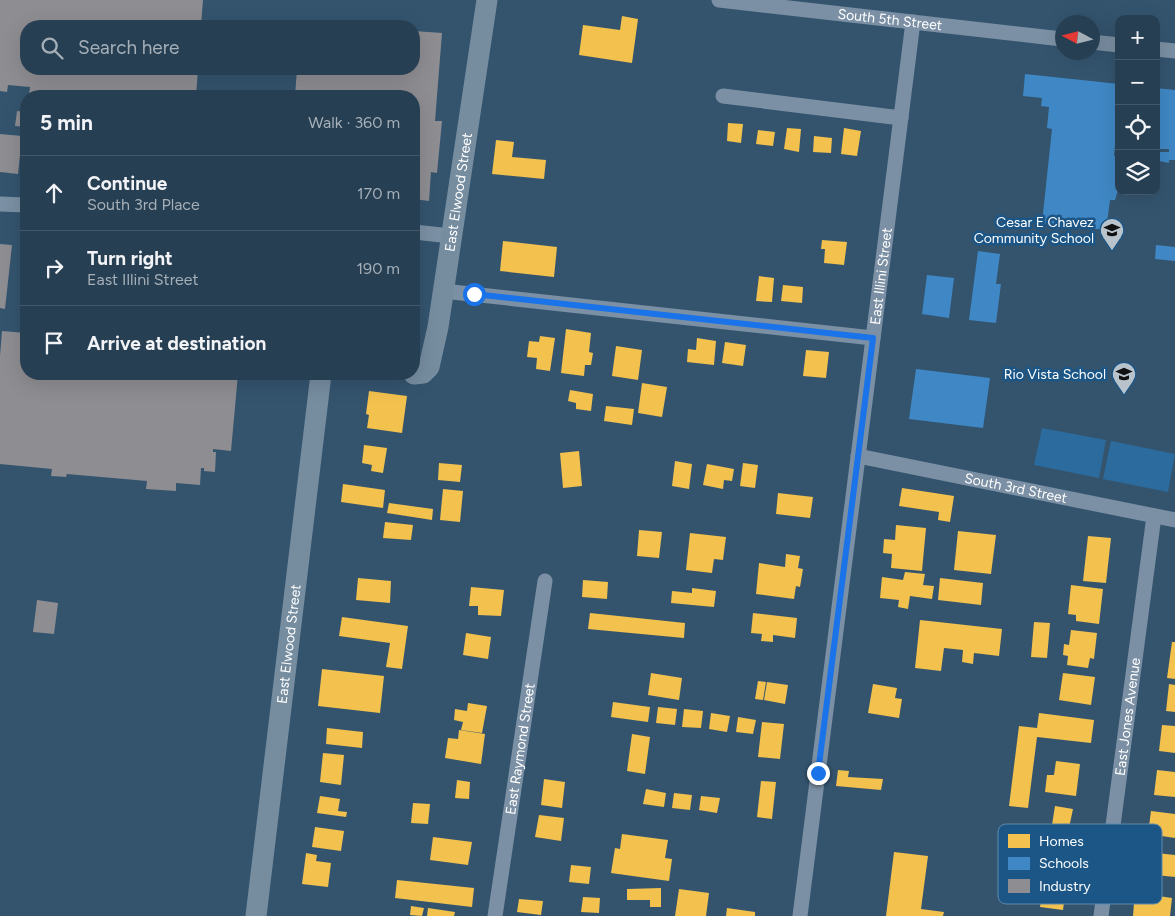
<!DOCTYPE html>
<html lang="en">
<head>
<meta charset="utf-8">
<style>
  body { margin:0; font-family:Figtree,sans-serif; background:#2f4659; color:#f1f3f6 }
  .controls { position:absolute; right:15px; top:15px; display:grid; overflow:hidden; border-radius:10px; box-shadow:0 5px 20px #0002 }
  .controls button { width:45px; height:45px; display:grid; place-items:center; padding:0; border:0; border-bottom:1px solid #435869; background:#273f52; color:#f1f3f6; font:25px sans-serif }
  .compass { position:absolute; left:1055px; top:15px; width:45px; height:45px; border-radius:50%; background:#273f52; box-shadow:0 5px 20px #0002; rotate:277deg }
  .stop { position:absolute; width:15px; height:15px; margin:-11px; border:4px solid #1a73e8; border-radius:50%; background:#fff }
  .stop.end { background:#1a73e8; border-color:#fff; box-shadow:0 1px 5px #0008 }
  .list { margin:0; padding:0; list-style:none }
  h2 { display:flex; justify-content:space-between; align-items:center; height:65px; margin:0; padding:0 20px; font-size:21px }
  h2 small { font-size:16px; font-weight:400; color:#a4afb8 }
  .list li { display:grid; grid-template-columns:32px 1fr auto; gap:15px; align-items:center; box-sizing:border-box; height:75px; padding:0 20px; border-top:1px solid #435869 }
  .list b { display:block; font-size:19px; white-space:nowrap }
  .list p { margin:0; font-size:16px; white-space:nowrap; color:#a4afb8 }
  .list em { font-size:16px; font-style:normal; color:#a4afb8 }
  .icon { flex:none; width:28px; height:28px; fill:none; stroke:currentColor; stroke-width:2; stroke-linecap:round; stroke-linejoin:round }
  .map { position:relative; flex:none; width:1175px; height:916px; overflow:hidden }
  .search { position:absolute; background:#273f52; box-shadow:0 5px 20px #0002; left:20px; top:20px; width:400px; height:55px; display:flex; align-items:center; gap:12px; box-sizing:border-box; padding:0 18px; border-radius:20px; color:#a4afb8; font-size:19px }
  .panel { position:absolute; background:#273f52; box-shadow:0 5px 20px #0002; left:20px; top:90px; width:400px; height:290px; border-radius:20px }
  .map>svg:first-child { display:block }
</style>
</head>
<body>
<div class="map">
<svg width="1175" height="916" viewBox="0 0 1175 916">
  <rect width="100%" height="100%" fill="#34546e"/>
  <path fill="#2c6b9d" d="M1042 428 1106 440 1099 478 1034 465Z
    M1111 441 1175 454 1168 492 1103 479Z"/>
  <path fill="#f2c14e" d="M622 16 638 19 632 63 579 55 583 25 620 30Z
    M728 123 743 124 741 143 727 141Z
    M787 128 801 129 799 152 784 149Z
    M844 128 861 131 857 156 841 154Z
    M758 130 775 132 773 146 756 144Z
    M814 136 832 138 831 153 813 152Z
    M496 140 514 142 512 157 546 160 544 179 492 174Z
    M822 240 847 242 844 265 824 263 825 249H821Z
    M503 241 557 247 554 277 500 271Z
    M759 276 774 278 772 302 756 301Z
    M783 285 803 287 802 303 781 301Z
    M566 329 591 333 589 352 593 353 591 365H585L584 376 561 373Z
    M540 336 555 338 550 371 536 369 537 358 527 357 529 341 539 342Z
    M697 338 716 341 714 365 687 362 688 349 696 350Z
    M725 342 746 345 743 366 722 363Z
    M616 346 642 350 638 380 612 376Z
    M806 350 829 352 826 378 803 376Z
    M642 383 667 387 662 417 638 413Z
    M570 390 593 394 591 411 576 409V403L568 401Z
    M369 391 407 396 402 433 367 428 369 415 366 414Z
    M606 406 634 409 632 425 604 421Z
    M364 445 387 448 383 473 371 471 372 465 362 463Z
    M579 451 582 486 563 488 560 453Z
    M675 461 692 464 689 489 672 486Z
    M439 463 462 465 460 482 438 480Z
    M743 463 758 465 755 488 740 486Z
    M707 464 734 469 732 481 724 480 723 489 703 485Z
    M343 484 385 490 383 508 341 502Z
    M902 488 954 496 950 522 938 520 939 512 899 506Z
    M443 489 463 491 460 522 440 520Z
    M778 493 813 497 810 518 776 514Z
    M389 503 433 509 432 520 387 513Z
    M385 522 413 525 411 540 383 538Z
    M896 525 926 528 922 571 891 568 892 554 883 553 884 539 895 540Z
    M639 530 662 532 659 558 637 556Z
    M958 531 996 535 991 574 954 570Z
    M690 533 726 537 723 560 714 559 712 573 686 570Z
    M1088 536 1111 538 1106 583 1083 581Z
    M786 554 800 556 798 568 803 569 800 587 796 586 794 599 756 594 759 563 785 567Z
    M905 572 925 574 923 585 934 586 932 599 910 596 908 609 898 607 899 600 880 598 882 577 903 580Z
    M358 578 391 581 390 603 356 600Z
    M940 578 983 583 981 605 938 600Z
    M583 580 608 582 607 599 582 597Z
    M1071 585 1103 589 1099 624 1076 621V615L1068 614Z
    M471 587 504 590 501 616 478 615V606H469Z
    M692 588 716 591 714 607 671 603 672 591 692 593Z
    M590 613 685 623 684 638 588 629Z
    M753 613 797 618 795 638 773 635V642L761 641 762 634 751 633Z
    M342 617 408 626 402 669 386 667 390 643 339 636Z
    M920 620 1002 629 999 656 974 653 973 664 962 662 963 650 944 648 941 671 915 668Z
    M1034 622 1050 623 1047 658 1031 657Z
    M1071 630 1097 633 1094 659 1090 658 1088 668 1067 665 1068 656 1063 655 1064 644 1069 645Z
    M466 633 491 637 488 659 463 655Z
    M1172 642H1175V679L1167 678Z
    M322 669 384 676 380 713 318 706Z
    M651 673 682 678 679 700 648 695Z
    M1063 673 1095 677 1091 705 1059 700Z
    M758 681 766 682 763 700 755 699Z
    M767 682 788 685 785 704 764 700Z
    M873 684 897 688 895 698 902 699 899 718 868 713Z
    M1169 684 1175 685V712L1166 711Z
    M613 702 650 707 648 722 611 717Z
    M468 703 487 706 482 733 461 730 463 722 454 720 455 709 467 711Z
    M658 707 677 709 675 725 656 723Z
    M684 709 703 711 701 728 682 727Z
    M711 713 730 716 727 732 709 729Z
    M1039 713 1094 720 1091 743 1037 737 1028 808 1009 806 1019 726 1037 728Z
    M738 717 756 720 753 734 736 732Z
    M762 722 784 724 780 759 758 757Z
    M1162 725 1175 726V753L1159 751Z
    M327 728 363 732 362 748 326 744Z
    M459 730 485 734 481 764 445 758 448 738 458 739Z
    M632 734 650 737 645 774 627 771Z
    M323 753 344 755 341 785 320 782Z
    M1056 761 1080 764 1076 796 1045 792 1047 775H1054Z
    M838 770 849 771 848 777 883 779 881 790 836 786Z
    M1157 770 1175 772V797L1154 795Z
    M544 779 565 782 562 808 541 805Z
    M457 780 470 782 469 799 455 798Z
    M761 781 776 782 772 819 757 817Z
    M646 789 666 793 664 807 643 804Z
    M674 793 692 795 690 810 672 808Z
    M320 796 340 799 338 811 347 812 346 817 317 813Z
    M701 796 720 798 717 813 699 810Z
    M413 803 430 804 428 824 411 823Z
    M1055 806 1073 809 1069 828 1052 825Z
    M1151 811 1175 814V838L1148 834Z
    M539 815 564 818 561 841 535 837Z
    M315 827 344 831 341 851 312 847Z
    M622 834 668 840 665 858 672 859 669 881 611 873 615 848 620 849Z
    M433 837 472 842 468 865 430 860Z
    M894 852 928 856 921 909 944 912 943 916H886Z
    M1147 852 1175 855V877L1145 874Z
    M306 853 317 855 316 861 331 863 328 887 302 884Z
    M571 865 591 867 589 884 569 882Z
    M397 880 474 888 472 907 395 898Z
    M1043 885 1066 887 1063 910 1040 907Z
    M661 888V907H650V900H627V889Z
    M679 889 709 893 706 916H675Z
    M1145 894 1172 898 1170 916H1133L1134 903 1144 904Z
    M583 897 600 898 599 913 581 912Z
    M519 899 543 901 541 915 517 912Z
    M411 906 424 908 422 916 410 915Z
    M428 908 455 912 454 916H427Z
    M727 908 755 912V916H726Z"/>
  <path fill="#3f88c5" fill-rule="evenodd" d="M1025 74 1119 84V137L1116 136 1114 156H1119V187L1115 200H1110L1106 230 1042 223 1052 129 1047 128 1049 107 1041 106 1042 98 1023 96Z
    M1156 88 1175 90V160H1169V163L1159 161 1156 164ZM1159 149H1169V152H1159Z
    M1156 245 1175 247V261L1155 259Z
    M978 251 1000 254 996 284H1001L996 323 969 320Z
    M927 275 954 278 949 318 922 314Z
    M916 369 990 378 983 428 909 419Z"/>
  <path fill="#8d8d92" d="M0 0H203L201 26H26V69H198L196 96H44L29 95 30 87 8 85 7 92 0 91Z
    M301 21 344 25V26H301Z
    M414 31 442 33 435 121H442L437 173 431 172 429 201 414 199V96H295L297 69H414Z
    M17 111 26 112V127L15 126Z
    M0 134 22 136 18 174 0 172Z
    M0 244 12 245 5 309 0 308Z
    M2 331 26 333V374H238L231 451 213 449V452H216L215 472 204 471V468H201L200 485 176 483V491L146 489 147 481 67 474 66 477 51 476 52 469 0 464V356Z
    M37 600 58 603 54 634 33 632Z"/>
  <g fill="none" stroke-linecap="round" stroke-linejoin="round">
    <g stroke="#7b90a4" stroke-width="15">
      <path id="s1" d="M719 0 1062 39"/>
      <path d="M1092 42 1119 45"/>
      <path d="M1156 49 1175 51"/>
      <path d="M723 96 901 118"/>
      <path d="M0 204 26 205"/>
      <path d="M414 232 451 236"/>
      <path d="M443 291 873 338"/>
      <path id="s2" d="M858 456 1175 520"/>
      <path id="s3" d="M495 916 545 581"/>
      <path id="s4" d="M800 916 913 22"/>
      <path id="s5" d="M1101 916 1154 516"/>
    </g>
    <g stroke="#768da0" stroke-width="21">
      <path id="s6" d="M414 374 423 373 429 367 438 327 487 0"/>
      <path id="s7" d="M256 916 321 374"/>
    </g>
  </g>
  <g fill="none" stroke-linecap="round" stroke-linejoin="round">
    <path stroke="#1a73e8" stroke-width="6" d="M474 294 873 338 818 773"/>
  </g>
  <defs>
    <g id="school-pin" transform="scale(1.25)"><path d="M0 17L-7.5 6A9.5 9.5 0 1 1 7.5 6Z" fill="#b8c3cc" stroke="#1b5687"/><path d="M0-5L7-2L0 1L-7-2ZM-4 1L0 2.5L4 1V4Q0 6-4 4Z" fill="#111"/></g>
  </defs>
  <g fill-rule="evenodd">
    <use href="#school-pin" x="1112" y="230"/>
    <use href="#school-pin" x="1124" y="374"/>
  </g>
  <g text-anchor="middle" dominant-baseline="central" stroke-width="5" stroke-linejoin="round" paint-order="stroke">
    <g font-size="14" fill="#fff" stroke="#1b5687">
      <text stroke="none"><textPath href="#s1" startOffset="172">South 5th Street</textPath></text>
      <text stroke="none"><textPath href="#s6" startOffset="195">East Elwood Street</textPath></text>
      <text stroke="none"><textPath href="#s4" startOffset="645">East Illini Street</textPath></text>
      <text stroke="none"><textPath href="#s2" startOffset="161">South 3rd Street</textPath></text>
      <text stroke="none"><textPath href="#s7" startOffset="274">East Elwood Street</textPath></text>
      <text stroke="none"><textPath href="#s5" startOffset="201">East Jones Avenue</textPath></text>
      <text stroke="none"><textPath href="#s3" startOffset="169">East Raymond Street</textPath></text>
    </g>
    <g font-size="14" fill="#fff" stroke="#1b5687" text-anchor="end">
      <text x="1094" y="222">Cesar E Chavez<tspan x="1094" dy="16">Community School</tspan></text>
      <text x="1106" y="374">Rio Vista School</text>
    </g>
  </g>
  <rect x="998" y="824" width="164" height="80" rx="8" fill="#1b5687" stroke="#5f89ab" stroke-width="1"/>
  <rect x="1008" y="834" width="22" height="14" fill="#f2c14e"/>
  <rect x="1008" y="857" width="22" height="13" fill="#3f88c5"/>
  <rect x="1008" y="879" width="22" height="14" fill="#8d8d92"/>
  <g font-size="14" fill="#fff">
    <text x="1039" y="846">Homes</text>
    <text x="1039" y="868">Schools</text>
    <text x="1039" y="891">Industry</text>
  </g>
</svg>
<div class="controls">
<button>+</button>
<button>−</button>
<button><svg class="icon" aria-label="locate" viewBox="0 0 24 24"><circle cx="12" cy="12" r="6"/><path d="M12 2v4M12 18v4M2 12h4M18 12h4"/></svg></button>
<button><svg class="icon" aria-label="layers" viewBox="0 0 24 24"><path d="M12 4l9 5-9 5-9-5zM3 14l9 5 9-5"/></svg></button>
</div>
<svg class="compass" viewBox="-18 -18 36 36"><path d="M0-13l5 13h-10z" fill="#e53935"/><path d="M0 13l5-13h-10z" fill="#a4afb8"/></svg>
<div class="stop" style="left:474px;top:294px"></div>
<div class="stop end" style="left:818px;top:773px"></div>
<div class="search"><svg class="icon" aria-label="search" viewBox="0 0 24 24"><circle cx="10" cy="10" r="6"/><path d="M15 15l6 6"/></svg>Search here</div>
<section class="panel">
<h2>5 min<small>Walk · 360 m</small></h2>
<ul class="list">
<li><svg class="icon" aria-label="ahead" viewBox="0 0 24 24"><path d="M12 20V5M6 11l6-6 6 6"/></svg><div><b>Continue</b><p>South 3rd Place</p></div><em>170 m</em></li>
<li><svg class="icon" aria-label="right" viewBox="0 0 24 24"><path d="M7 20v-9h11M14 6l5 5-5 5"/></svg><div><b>Turn right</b><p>East Illini Street</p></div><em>190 m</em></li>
<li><svg class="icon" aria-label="arrive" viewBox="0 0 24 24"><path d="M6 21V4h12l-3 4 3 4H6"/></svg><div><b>Arrive at destination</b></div></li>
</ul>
</section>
</div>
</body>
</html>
